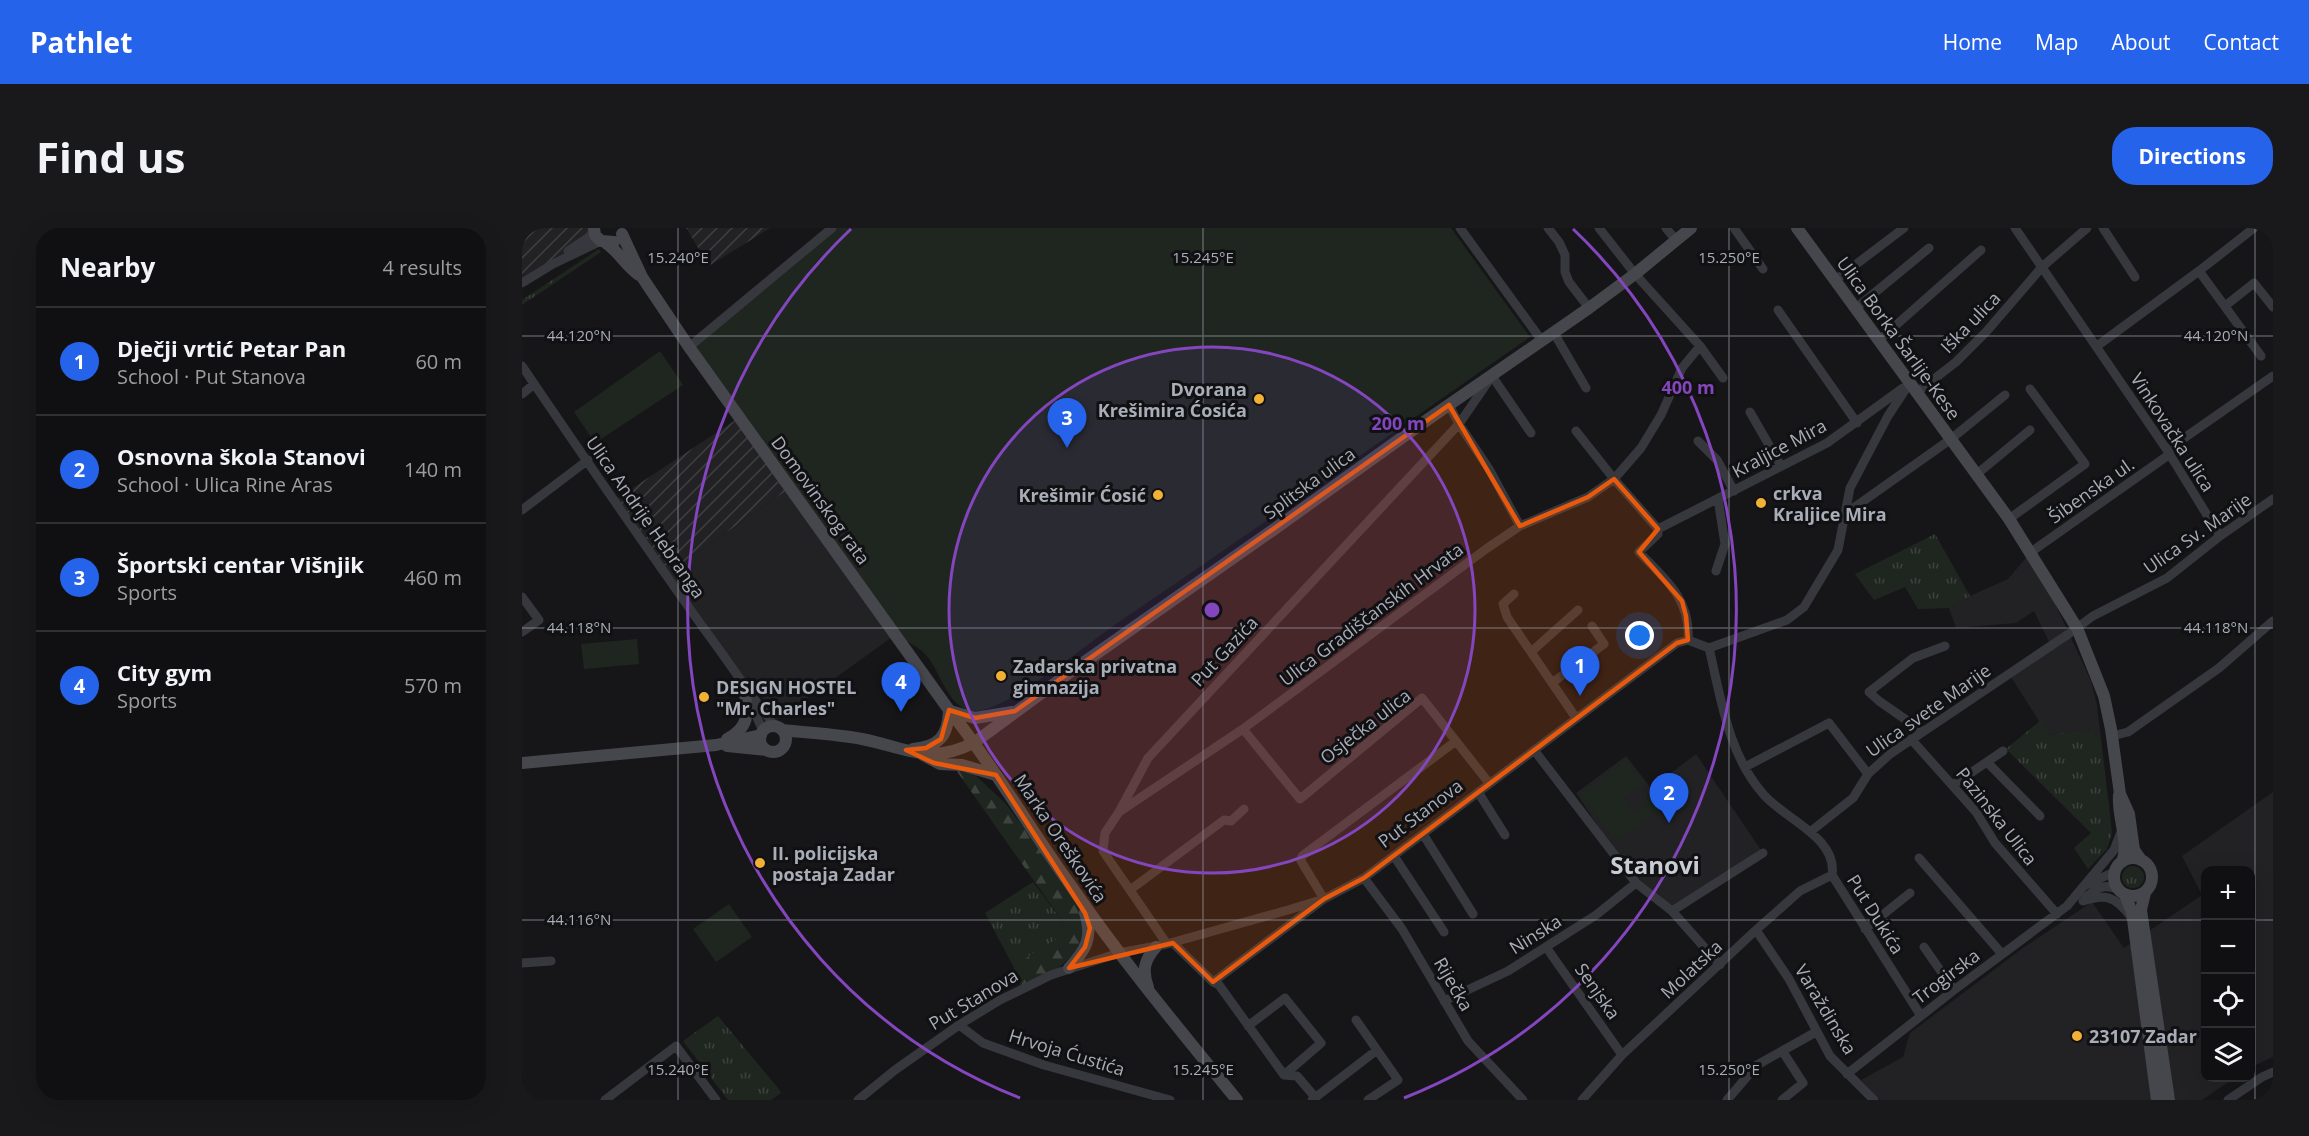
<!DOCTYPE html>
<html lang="en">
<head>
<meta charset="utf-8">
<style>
  body { margin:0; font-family:"Open Sans",sans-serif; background:#19191b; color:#f1f3f6 }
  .controls { position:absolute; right:18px; bottom:18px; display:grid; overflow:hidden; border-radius:12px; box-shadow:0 6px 24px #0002 }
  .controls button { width:54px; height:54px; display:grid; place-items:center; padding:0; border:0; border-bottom:2px solid #303032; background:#101012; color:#f1f3f6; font:30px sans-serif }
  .you { position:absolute; left:1118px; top:408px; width:21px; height:21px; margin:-15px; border:4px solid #fff; border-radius:50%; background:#1a73e8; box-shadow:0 0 0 9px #1a73e833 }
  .badge { display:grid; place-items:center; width:39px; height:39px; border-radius:50%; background:#2563eb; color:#fff; font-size:20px; font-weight:700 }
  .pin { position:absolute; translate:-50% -50px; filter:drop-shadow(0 2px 3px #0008) }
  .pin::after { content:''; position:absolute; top:32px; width:21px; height:18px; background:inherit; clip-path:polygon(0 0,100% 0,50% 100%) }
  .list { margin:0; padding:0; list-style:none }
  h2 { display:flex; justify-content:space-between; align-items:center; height:78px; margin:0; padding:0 24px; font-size:26px }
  h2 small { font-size:20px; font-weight:400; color:#9c9d9f }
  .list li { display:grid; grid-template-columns:39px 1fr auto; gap:18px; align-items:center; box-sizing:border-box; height:108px; padding:0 24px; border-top:2px solid #303032 }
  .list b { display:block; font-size:22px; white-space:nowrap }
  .list p { margin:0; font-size:20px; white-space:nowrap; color:#9c9d9f }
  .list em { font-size:20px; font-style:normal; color:#9c9d9f }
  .icon { flex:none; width:33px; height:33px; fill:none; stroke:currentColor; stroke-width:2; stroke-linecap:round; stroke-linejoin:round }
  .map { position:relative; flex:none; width:1751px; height:872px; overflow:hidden; border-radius:24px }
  header { display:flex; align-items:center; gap:36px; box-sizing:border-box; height:84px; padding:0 30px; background:#2563eb; color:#fff }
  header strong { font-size:28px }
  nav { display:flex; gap:33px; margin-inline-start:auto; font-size:21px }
  .intro { display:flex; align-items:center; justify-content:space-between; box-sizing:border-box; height:144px; padding:0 36px }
  h1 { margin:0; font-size:42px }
  .button { padding:15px 27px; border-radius:24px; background:#2563eb; color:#fff; font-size:21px; font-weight:700 }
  main { display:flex; gap:36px; padding:0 36px }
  aside { flex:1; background:#101012; border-radius:24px; box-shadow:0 6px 24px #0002 }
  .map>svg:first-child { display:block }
</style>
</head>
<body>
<header>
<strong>Pathlet</strong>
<nav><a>Home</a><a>Map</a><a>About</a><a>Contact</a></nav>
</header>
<div class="intro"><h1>Find us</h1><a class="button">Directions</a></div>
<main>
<aside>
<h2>Nearby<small>4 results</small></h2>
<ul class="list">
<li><span class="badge">1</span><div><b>Dječji vrtić Petar Pan</b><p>School · Put Stanova</p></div><em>60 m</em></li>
<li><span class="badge">2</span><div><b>Osnovna škola Stanovi</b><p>School · Ulica Rine Aras</p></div><em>140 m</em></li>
<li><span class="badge">3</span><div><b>Športski centar Višnjik</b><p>Sports</p></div><em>460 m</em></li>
<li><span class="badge">4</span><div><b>City gym</b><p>Sports</p></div><em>570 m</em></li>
</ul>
</aside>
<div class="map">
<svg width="1751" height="872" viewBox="0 0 1751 872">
  <defs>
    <pattern id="industrial-furrows" width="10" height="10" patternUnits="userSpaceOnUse" patternTransform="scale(1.5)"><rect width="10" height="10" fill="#222225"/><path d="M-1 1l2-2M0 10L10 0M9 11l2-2" fill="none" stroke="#3f3f43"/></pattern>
    <pattern id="grass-tufts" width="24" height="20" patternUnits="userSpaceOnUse" patternTransform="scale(1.5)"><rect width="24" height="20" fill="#1e261f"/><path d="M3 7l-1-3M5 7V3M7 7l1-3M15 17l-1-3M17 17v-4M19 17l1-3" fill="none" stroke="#3c433d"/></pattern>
    <pattern id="forest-firs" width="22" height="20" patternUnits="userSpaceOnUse" patternTransform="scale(1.5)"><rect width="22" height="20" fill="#1e261f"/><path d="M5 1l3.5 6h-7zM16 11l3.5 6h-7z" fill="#3c433d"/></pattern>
  </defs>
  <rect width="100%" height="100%" fill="#161618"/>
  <path fill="#222225" d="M268 260 373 407 255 492 226 448 222 459 143 347Z
    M1509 324 1569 453 1575 477 1579 510 1562 501 1526 507 1487 446 1529 418 1512 383 1494 395 1434 400 1427 380 1448 368 1486 351Z
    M1174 526 1241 625 1150 683 1114 655 1054 565 1104 528 1129 560Z
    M1751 564V829L1729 839 1728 642H1684V850H1712L1680 872H1358L1339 852 1381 829 1388 805 1501 720 1570 674 1602 720 1680 667 1660 628Z"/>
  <path fill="url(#industrial-furrows)" d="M0 0H66L72 2 67 9 0 55Z
    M164 0H248L187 38Z
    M218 189 268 260 143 347 91 273Z"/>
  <path fill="url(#grass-tufts)" d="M77 21 79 24 0 77V72Z
    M1413 306 1448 368 1427 380 1396 381 1383 359 1352 372 1333 346Z
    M1519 492 1527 507 1562 501 1579 510 1590 605 1585 621 1566 641 1552 620 1569 605 1484 521Z
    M1600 649a11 11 0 1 1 22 0a11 11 0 1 1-22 0Z
    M511 654 543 697 535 711 491 738 463 685Z
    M196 788 256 860 259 865 249 872H206L161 813Z"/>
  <path fill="url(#forest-firs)" d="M434 542 452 546 483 575 577 698 571 708 529 747 500 761 491 738 535 711 543 697Z"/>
  <path fill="#1e261f" d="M315 0H929L1008 109C870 205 733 302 594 396 568 414 480 486 452 483 424 481 419 440 401 424 393 417 382 412 373 407L167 119Z
    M138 123 161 157 73 215 52 184Z
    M115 411 117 436 62 441 59 416Z
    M1104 532 1122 555 1102 570 1113 585 1123 578 1119 573 1155 546 1167 561 1094 613 1057 566Z
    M207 676 230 709 194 734 171 701Z"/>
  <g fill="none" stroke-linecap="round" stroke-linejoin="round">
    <path stroke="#37383d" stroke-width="9" d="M938 0 1020 113
      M1026 0 1037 14 1043 27V44L1047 54 1067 80
      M1144 0 1154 12
      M1212 0 1241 41
      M1493 0 1645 222 1698 308
      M1581 0 1613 49
      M46 23 67 9 72 2
      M1677 43 1739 128
      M1312 53 1382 0
      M0 55 31 36 79 13
      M1703 78 1732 55 1751 79
      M1333 81 1407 20
      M1256 82 1335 195
      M1032 105 1064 160
      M1356 113 1459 22
      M1178 118 1201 150
      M1575 118 1677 43 1732 0
      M167 119 310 0
      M0 138C59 225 119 312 180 398 205 431 227 466 253 498
      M1394 165 1434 134 1464 104 1520 39 1565 0
      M0 166 12 156
      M1228 184 1259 238
      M1054 203 1092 251 1119 220 1139 187 1160 140 1178 118 1113 46 1077 0
      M1009 205 970 148 937 196 967 241 998 298 1066 269 1092 251 1136 301
      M1176 213 1195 232 1212 263
      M1645 222 1751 148
      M1455 246 1508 202
      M0 282 66 232
      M1323 286 1429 211 1483 167
      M1487 291 1563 236 1508 161
      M1136 301 1305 215 1381 160
      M1136 301V306L1117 324C1143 351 1169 371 1166 412
      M1509 324 1648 226
      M1194 343 1203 316 1196 271
      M992 366 981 376 985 389 1054 490
      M0 369 17 392 0 404
      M1187 420C1199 470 1206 527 1242 567 1263 591 1316 610 1310 647L1399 788
      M1187 420 1265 392 1282 379 1316 322 1328 260 1366 188 1387 156
      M1009 424 1056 382
      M1030 455 1082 416 1070 398
      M227 472 241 503
      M721 501 778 571 900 470 967 555
      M1400 503 1357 473 1347 464 1391 430 1423 418
      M1590 508 1606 504 1697 440 1751 393
      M1389 511 1454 584 1473 615 1535 686
      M1012 522 1114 655 1150 683 1198 737
      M1465 534 1518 588
      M1223 539 1307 495 1346 546
      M1431 557 1481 523
      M956 564 983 607
      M597 584 721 501 964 321 998 298
      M1288 604 1331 570 1346 546 1368 526 1548 405 1571 388 1645 350 1698 308 1751 271
      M901 606 951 686
      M872 628 922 704
      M1397 630 1480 726
      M842 650 880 701 946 813 1001 872
      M1564 657 1592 644
      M608 662 702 592 709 593 722 581
      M1563 670C1573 661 1582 655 1595 661
      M1561 673C1584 665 1594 669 1609 689
      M1150 683 1241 625
      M1343 701 1388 665
      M1234 702 1267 751 1308 828 1352 872
      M651 715 691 754 697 757 762 847 775 848 793 869
      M645 716 581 623 583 605 597 584 626 530 937 196 927 177
      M1024 719 1100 827
      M1402 719 1432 762
      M0 735 29 733
      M691 754 802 671 779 633 780 628 934 513
      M922 773 986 743 1074 687 1114 655
      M834 792 855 822
      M437 797 461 815 522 837 648 872
      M726 798 763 770 799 815 762 847
      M1325 846 1432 762 1545 678 1592 622 1599 604
      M83 872 154 818 194 872
      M336 872 373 842 437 797 478 772 529 747 597 725 645 716 766 682 802 671 842 650 1155 415 1166 412 1187 420
      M790 872 855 822 876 852 846 872
      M1060 872 1100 827 1234 702 1278 663 1310 647
      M1205 872 1235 837 1294 804
      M1260 872 1281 855 1261 824
      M1706 872 1740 849 1751 844"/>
    <path stroke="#45474d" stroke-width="12" d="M72 0 73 7 79 13 92 14
      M1275 0 1487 291 1555 400 1582 468 1589 501 1598 566 1607 586 1612 622 1619 632
      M100 6 120 49 167 119 427 482C471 537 506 598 547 655 599 731 657 801 715 872
      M84 15C97 24 104 38 117 47
      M428 483 453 490 490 484
      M238 511a13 13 0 1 1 26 0a13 13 0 1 1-26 0Z
      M260 502C287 505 314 506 340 511 385 520 408 538 453 514L551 442 751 302 892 201 1067 80 1113 46 1169 0
      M205 511C230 498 225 483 222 459
      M205 518 244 522
      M391 521C417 518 426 509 427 482
      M401 527 418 536 440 537 474 547
      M0 535 194 517 239 507
      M1597 567C1595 589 1608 615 1600 634
      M1592 649a19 19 0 1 1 38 0a19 19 0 1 1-38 0Z
      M1623 665 1619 682 1647 872
      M1603 667 1610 684 1635 872
      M547 740C564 722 571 710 563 685
      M626 759C620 743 622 732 634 719"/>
  </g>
  <path fill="#e8590c" fill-opacity="0.2" stroke="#e8590c" stroke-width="4.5" stroke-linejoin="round" d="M927 177 998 298 1066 269 1092 251 1136 301 1117 324 1160 373 1164 388 1166 412 1155 415 842 650 802 671 691 754 651 715 547 740 563 719 568 700 563 685 474 547 412 535 384 522 404 520 419 511 427 482 453 490 493 483Z"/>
  <path fill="none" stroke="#a8adb8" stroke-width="1.5" stroke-opacity="0.45" d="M156 0V872M681 0V872M1207 0V872M1733 0V872M0 108H1751M0 400H1751M0 692H1684M1728 692H1751"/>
  <circle cx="690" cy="382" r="263" fill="#8446be" fill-opacity=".12"/>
  <g fill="none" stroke="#8446be" stroke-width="3">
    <circle cx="690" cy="382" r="263"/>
    <path d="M498 870A525 525 0 0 1 329 1M1051 1A525 525 0 0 1 882 870"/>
  </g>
  <g fill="#f2b134" stroke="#111113" stroke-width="2">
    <circle cx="737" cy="171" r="6"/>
    <circle cx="636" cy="267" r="6"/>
    <circle cx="1239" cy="275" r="6"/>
    <circle cx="479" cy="448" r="6"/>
    <circle cx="182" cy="469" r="6"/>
    <circle cx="238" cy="635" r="6"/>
    <circle cx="1555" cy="808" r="6"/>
  </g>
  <g text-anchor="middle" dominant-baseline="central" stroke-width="6" stroke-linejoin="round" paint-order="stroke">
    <g font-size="18" fill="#a8adb8" stroke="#111113">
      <text transform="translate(1448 94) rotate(-46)">Iška ulica</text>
      <text transform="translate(1377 110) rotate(54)">Ulica Borka Šarlije-Kese</text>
      <text transform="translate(1651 204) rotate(57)">Vinkovačka ulica</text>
      <text transform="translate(1257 220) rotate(-28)">Kraljice Mira</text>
      <text transform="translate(787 255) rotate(-36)">Splitska ulica</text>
      <text transform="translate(1569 262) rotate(-35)">Šibenska ul.</text>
      <text transform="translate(299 272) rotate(54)">Domovinskog rata</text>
      <text transform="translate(124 289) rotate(55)">Ulica Andrije Hebranga</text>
      <text transform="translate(1675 305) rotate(-35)">Ulica Sv. Marije</text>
      <text transform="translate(849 386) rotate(-37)">Ulica Gradiščanskih Hrvata</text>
      <text transform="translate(702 423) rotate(-47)">Put Gazića</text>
      <text transform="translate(1406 482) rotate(-35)">Ulica svete Marije</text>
      <text transform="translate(843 498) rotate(-38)">Osječka ulica</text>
      <text transform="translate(898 585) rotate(-37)">Put Stanova</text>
      <text transform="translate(1475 588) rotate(52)">Pazinska Ulica</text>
      <text transform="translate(539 610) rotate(56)">Marka Oreškovića</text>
      <text transform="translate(1354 686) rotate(58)">Put Dukića</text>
      <text transform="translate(1013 706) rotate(-32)">Ninska</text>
      <text transform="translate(1169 741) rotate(-43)">Molatska</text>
      <text transform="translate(1424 748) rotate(-37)">Trogirska</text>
      <text transform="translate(932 756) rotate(60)">Riječka</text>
      <text transform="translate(1076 763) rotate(55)">Senjska</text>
      <text transform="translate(451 771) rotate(-31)">Put Stanova</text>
      <text transform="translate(1304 781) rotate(59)">Varaždinska</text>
      <text transform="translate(545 824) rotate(17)">Hrvoja Ćustića</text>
    </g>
    <g font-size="18" font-weight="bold" fill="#a8adb8" stroke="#111113" text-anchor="start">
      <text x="725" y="161" text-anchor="end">Dvorana<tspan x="725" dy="21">Krešimira Ćosića</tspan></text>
      <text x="1251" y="265">crkva<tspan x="1251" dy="21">Kraljice Mira</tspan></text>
      <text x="624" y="267" text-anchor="end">Krešimir Ćosić</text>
      <text x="491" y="438">Zadarska privatna<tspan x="491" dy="21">gimnazija</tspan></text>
      <text x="194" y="459">DESIGN HOSTEL<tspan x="194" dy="21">"Mr. Charles"</tspan></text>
      <text x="250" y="625">II. policijska<tspan x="250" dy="21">postaja Zadar</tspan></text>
      <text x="1567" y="808">23107 Zadar</text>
    </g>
    <g font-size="24" font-weight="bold" fill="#c9ccd4" stroke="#111113">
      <text x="1133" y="636">Stanovi</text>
    </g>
  </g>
  <g font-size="15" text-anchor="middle" fill="#a8adb8" stroke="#111113" stroke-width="6" stroke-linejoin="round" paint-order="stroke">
    <text x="156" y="35">15.240°E</text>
    <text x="681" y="35">15.245°E</text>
    <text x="1207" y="35">15.250°E</text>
    <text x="57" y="113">44.120°N</text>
    <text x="1694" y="113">44.120°N</text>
    <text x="57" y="405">44.118°N</text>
    <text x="1694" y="405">44.118°N</text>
    <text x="57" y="697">44.116°N</text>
    <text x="156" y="847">15.240°E</text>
    <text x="681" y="847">15.245°E</text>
    <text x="1207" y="847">15.250°E</text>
  </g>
  <circle cx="690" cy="382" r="9" fill="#8446be" stroke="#111113" stroke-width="3"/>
  <g font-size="18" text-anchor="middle" font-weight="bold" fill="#8446be" stroke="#111113" stroke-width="6" stroke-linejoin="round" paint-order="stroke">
    <text x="1166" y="166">400 m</text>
    <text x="876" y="202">200 m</text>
  </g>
</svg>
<div class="controls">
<button>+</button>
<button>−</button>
<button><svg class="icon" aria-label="locate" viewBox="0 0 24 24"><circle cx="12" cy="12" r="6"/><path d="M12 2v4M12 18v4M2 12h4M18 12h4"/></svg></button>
<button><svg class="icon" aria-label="layers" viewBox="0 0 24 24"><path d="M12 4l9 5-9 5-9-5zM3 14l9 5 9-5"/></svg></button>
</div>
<div class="you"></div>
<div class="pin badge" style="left:1058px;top:468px">1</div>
<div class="pin badge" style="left:1147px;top:595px">2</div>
<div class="pin badge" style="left:545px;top:220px">3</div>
<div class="pin badge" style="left:379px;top:484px">4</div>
</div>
</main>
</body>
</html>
